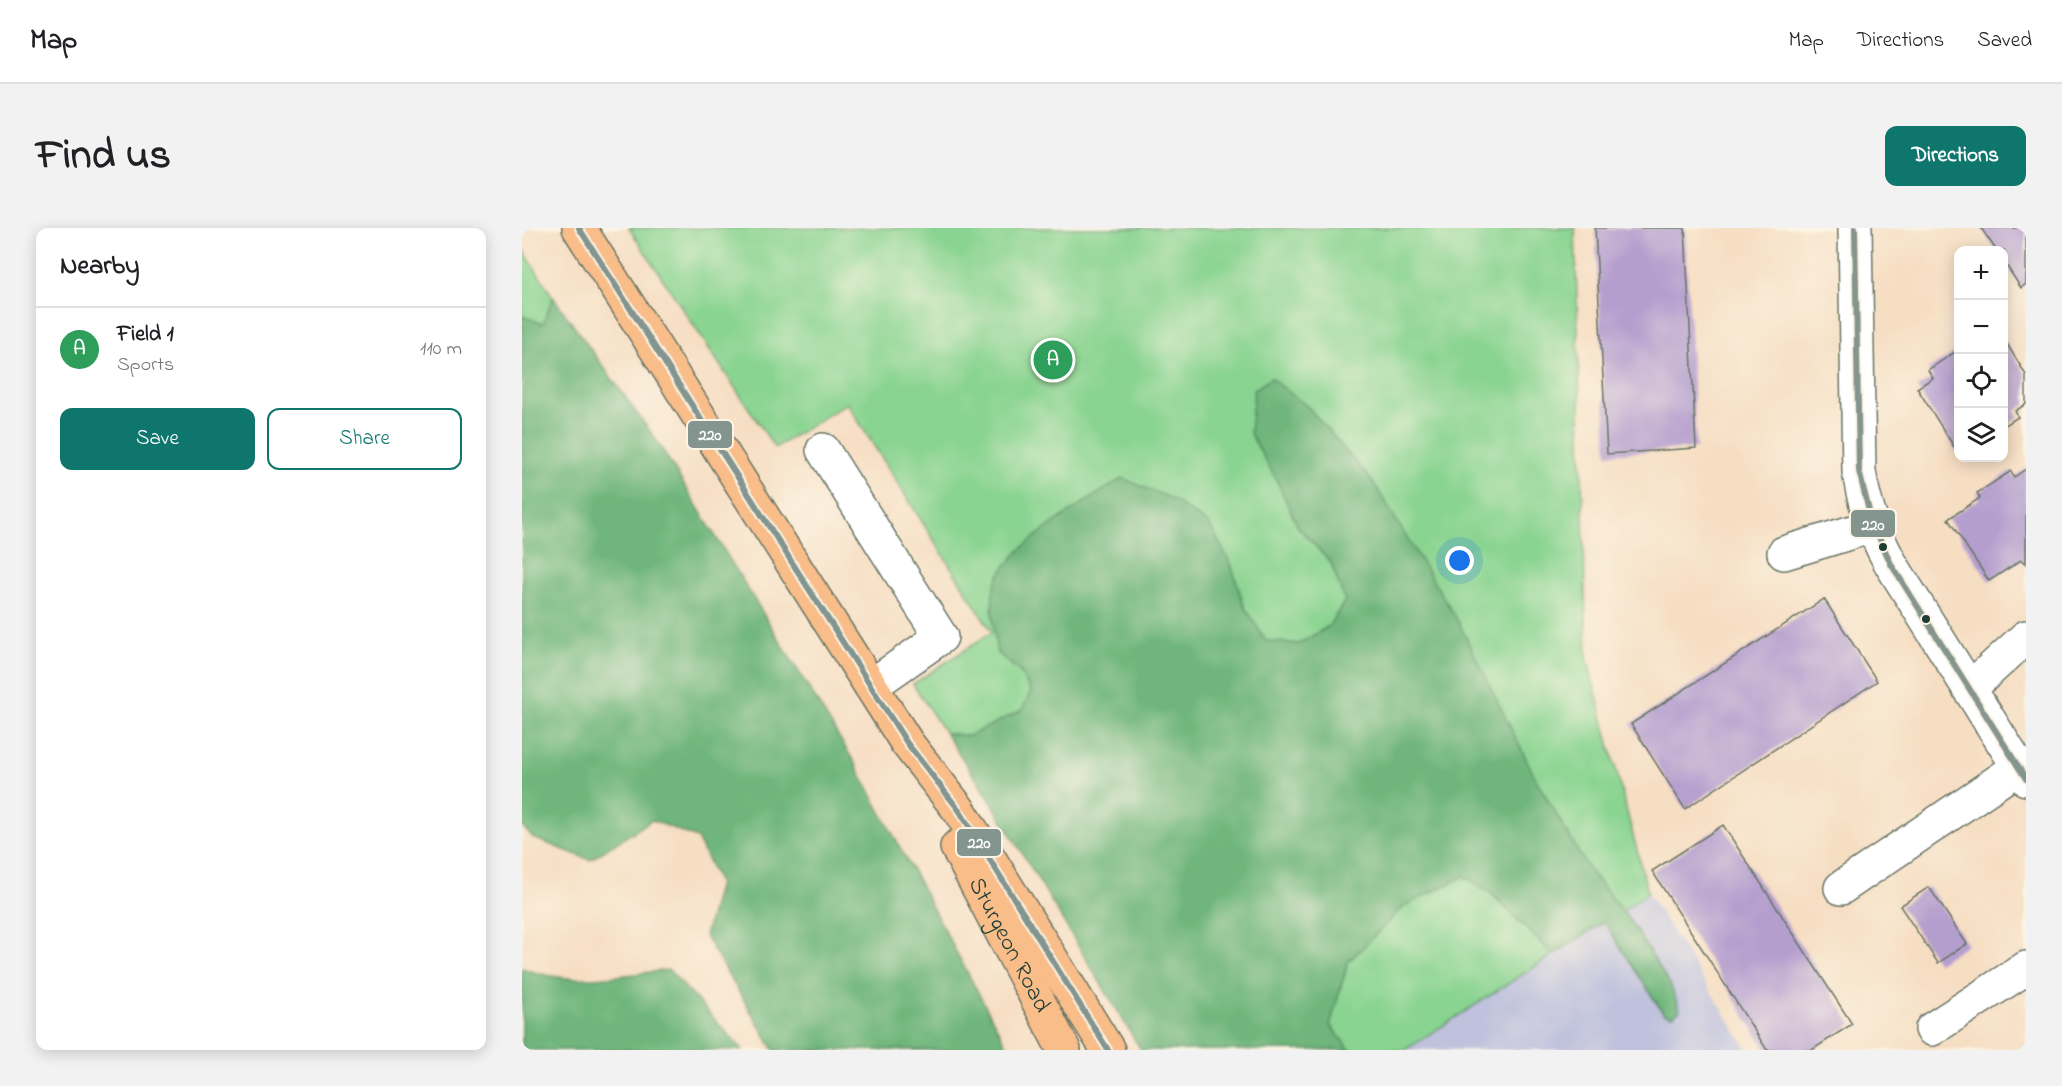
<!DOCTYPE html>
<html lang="en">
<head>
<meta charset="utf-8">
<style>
  body { margin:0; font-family:"Indie Flower",sans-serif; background:#f2f2f2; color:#202124 }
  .controls { position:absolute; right:18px; top:18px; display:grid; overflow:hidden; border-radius:12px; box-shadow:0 3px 15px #0003 }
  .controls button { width:54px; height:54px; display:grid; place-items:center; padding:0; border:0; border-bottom:2px solid #e0e0e0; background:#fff; color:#202124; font:30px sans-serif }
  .you { position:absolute; left:938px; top:333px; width:21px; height:21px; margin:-15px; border:4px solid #fff; border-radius:50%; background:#1a73e8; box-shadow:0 0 0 9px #1a73e833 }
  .badge { display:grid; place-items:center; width:39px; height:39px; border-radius:50%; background:#0f766e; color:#fff; font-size:20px; font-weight:700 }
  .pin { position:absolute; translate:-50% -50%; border:3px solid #fff; box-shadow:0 2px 6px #0006 }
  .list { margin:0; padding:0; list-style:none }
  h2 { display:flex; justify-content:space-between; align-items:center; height:78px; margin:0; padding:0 24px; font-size:26px }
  h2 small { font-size:20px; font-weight:400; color:#757577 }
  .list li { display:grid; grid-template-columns:39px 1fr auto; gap:18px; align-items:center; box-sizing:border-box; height:84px; padding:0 24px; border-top:2px solid #e0e0e0 }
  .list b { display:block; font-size:22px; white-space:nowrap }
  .list p { margin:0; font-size:20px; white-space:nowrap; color:#757577 }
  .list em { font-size:20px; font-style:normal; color:#757577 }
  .actions { display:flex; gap:12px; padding:18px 24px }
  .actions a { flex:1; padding:14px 0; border:2px solid #0f766e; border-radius:12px; text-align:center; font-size:21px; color:#0f766e }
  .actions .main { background:#0f766e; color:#fff }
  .icon { flex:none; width:33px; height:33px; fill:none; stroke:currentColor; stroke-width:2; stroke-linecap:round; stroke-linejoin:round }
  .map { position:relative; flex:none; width:1504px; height:822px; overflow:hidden; border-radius:12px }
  header { display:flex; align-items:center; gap:36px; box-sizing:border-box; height:84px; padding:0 30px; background:#fff; border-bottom:2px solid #e0e0e0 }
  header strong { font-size:28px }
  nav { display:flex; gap:33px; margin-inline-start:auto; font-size:21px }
  .intro { display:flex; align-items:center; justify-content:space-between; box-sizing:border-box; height:144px; padding:0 36px }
  h1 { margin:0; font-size:42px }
  .button { padding:15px 27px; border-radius:12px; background:#0f766e; color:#fff; font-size:21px; font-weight:700 }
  main { display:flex; gap:36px; padding:0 36px }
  aside { flex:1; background:#fff; border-radius:12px; box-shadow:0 3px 15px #0003 }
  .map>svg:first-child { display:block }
</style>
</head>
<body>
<header>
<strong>Map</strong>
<nav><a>Map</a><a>Directions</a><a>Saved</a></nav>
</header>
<div class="intro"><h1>Find us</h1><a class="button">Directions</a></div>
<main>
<aside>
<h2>Nearby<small></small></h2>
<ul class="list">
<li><span class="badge" style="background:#2e9e5b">A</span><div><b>Field 1</b><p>Sports</p></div><em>110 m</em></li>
</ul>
<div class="actions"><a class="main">Save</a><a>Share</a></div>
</aside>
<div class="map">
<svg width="1504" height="822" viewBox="0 0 1504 822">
  <rect width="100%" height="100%" fill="#fcf5e5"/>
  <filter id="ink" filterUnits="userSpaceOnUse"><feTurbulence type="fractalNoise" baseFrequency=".0167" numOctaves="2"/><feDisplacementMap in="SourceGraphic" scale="12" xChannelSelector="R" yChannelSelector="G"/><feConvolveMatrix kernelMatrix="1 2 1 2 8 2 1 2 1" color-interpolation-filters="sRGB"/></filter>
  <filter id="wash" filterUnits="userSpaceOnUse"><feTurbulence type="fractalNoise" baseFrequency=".008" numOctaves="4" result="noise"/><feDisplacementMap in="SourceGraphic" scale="24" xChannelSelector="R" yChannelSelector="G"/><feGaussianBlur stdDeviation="1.35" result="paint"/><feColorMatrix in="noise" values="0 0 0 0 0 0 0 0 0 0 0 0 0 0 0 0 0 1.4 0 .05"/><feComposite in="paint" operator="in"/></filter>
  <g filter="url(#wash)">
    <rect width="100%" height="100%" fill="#f6dec3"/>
    <path fill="#c0c2dd" d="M1126 665 1226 822H883L1101 683Z"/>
    <path fill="#8ad491" stroke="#548862" stroke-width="1.5" d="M107 0H1053L1065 430 1126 665 1100 683 1067 642 1017 557 754 251 776 299 809 335 823 373 807 398 777 416 744 413 722 378 709 336 475 424 498 444 509 464 500 482 447 508 423 505 391 456 470 404 325 175 253 220Z
      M0 20 31 69 21 96 0 88Z
      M942 648 969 665 1031 727 883 822H828L808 797 826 734 882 678Z"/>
    <path fill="#6fb67b" stroke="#477a58" stroke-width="1.5" d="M31 69 135 213 331 532 487 822H252L183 708 197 655 175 610 130 592 68 632 11 610 0 598V88L21 96Z
      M749 150 787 180 851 254 936 393 1017 557 1067 642 1107 691 1148 756 1158 782 1151 788 1141 785 1082 694 1031 727 969 665 942 648 882 678 826 734 808 797 828 822H619L465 567 423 505 447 508 500 482 509 463 498 444 475 424C472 404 466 370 475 351 495 312 564 275 600 250L648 270 687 296 709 336 722 378 744 413 777 416 807 398 823 373 809 335 776 299 754 251 728 205 732 162Z
      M0 740C46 759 99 747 147 742L221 822H0Z"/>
    <g id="blocks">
      <path fill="#b49ece" d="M1073 0H1163L1174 220 1085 226Z
        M1459 0H1504V56L1499 60 1482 34V22H1474Z
        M1482 111 1504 147V176L1493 183 1496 189 1482 198Z
        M1436 122V221L1434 222 1395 160 1411 150 1406 142Z
        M1504 241V336L1499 332 1467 353 1426 291 1458 270 1455 265 1489 243 1492 249Z
        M1302 371 1355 453 1163 581 1109 496Z
        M1201 597 1330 796 1290 822H1245L1130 643Z
        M1407 659 1445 716 1416 735 1378 678Z"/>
    </g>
  </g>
  <g filter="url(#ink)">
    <use href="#blocks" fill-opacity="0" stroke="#6a7566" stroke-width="1.5"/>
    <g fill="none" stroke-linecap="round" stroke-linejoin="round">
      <g stroke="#6a7566" stroke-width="36">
        <path id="minor" d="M1333 0 1337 243C1342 277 1352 306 1369 336L1504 551
          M301 222 419 409 349 458
          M1262 325 1350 298
          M1447 461 1504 409
          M1319 660 1497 539
          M1410 801 1504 740"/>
      </g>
      <g stroke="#6a7566" stroke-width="36">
        <g id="major">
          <path d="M57 0 385 515 437 582 586 822"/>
          <path id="s1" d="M435 619 542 822"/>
        </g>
      </g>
      <use href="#minor" stroke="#fff" stroke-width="33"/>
      <use href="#major" stroke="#f8bd89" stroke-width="33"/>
      <g stroke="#fcf5e5" stroke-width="10">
        <path id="bus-1" d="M57 0 385 515 437 582 586 822
          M1333 0 1337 243 1349 291 1369 336 1504 551"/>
      </g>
      <use href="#bus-1" stroke="#84948f" stroke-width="6"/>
    </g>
  </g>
  <g fill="#1f3d34" stroke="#fcf5e5" stroke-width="2">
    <circle cx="1361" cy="319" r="5"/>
    <circle cx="1404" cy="391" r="5"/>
  </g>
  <g text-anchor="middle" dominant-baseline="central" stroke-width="6" stroke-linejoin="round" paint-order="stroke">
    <g font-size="24" fill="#1f3d34" stroke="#fcf5e5">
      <text stroke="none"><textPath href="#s1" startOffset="111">Sturgeon Road</textPath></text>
    </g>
  </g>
  <g stroke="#fcf5e5" stroke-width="2">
    <rect x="165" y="192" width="46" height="29" rx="6" fill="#84948f"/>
    <rect x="1328" y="281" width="46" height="29" rx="6" fill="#84948f"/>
    <rect x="434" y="600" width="46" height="29" rx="6" fill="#84948f"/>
  </g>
  <g font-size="16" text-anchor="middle" font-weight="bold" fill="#fff">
    <text x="188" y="212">220</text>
    <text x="1351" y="302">220</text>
    <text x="457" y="620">220</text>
  </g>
</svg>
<div class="controls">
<button>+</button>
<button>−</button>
<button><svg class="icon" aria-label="locate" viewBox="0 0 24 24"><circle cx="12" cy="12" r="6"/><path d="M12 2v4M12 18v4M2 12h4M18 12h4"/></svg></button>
<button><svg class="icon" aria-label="layers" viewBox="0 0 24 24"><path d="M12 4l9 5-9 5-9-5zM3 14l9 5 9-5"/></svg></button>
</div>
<div class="you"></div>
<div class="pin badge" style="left:531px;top:132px;background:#2e9e5b">A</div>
</div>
</main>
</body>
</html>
